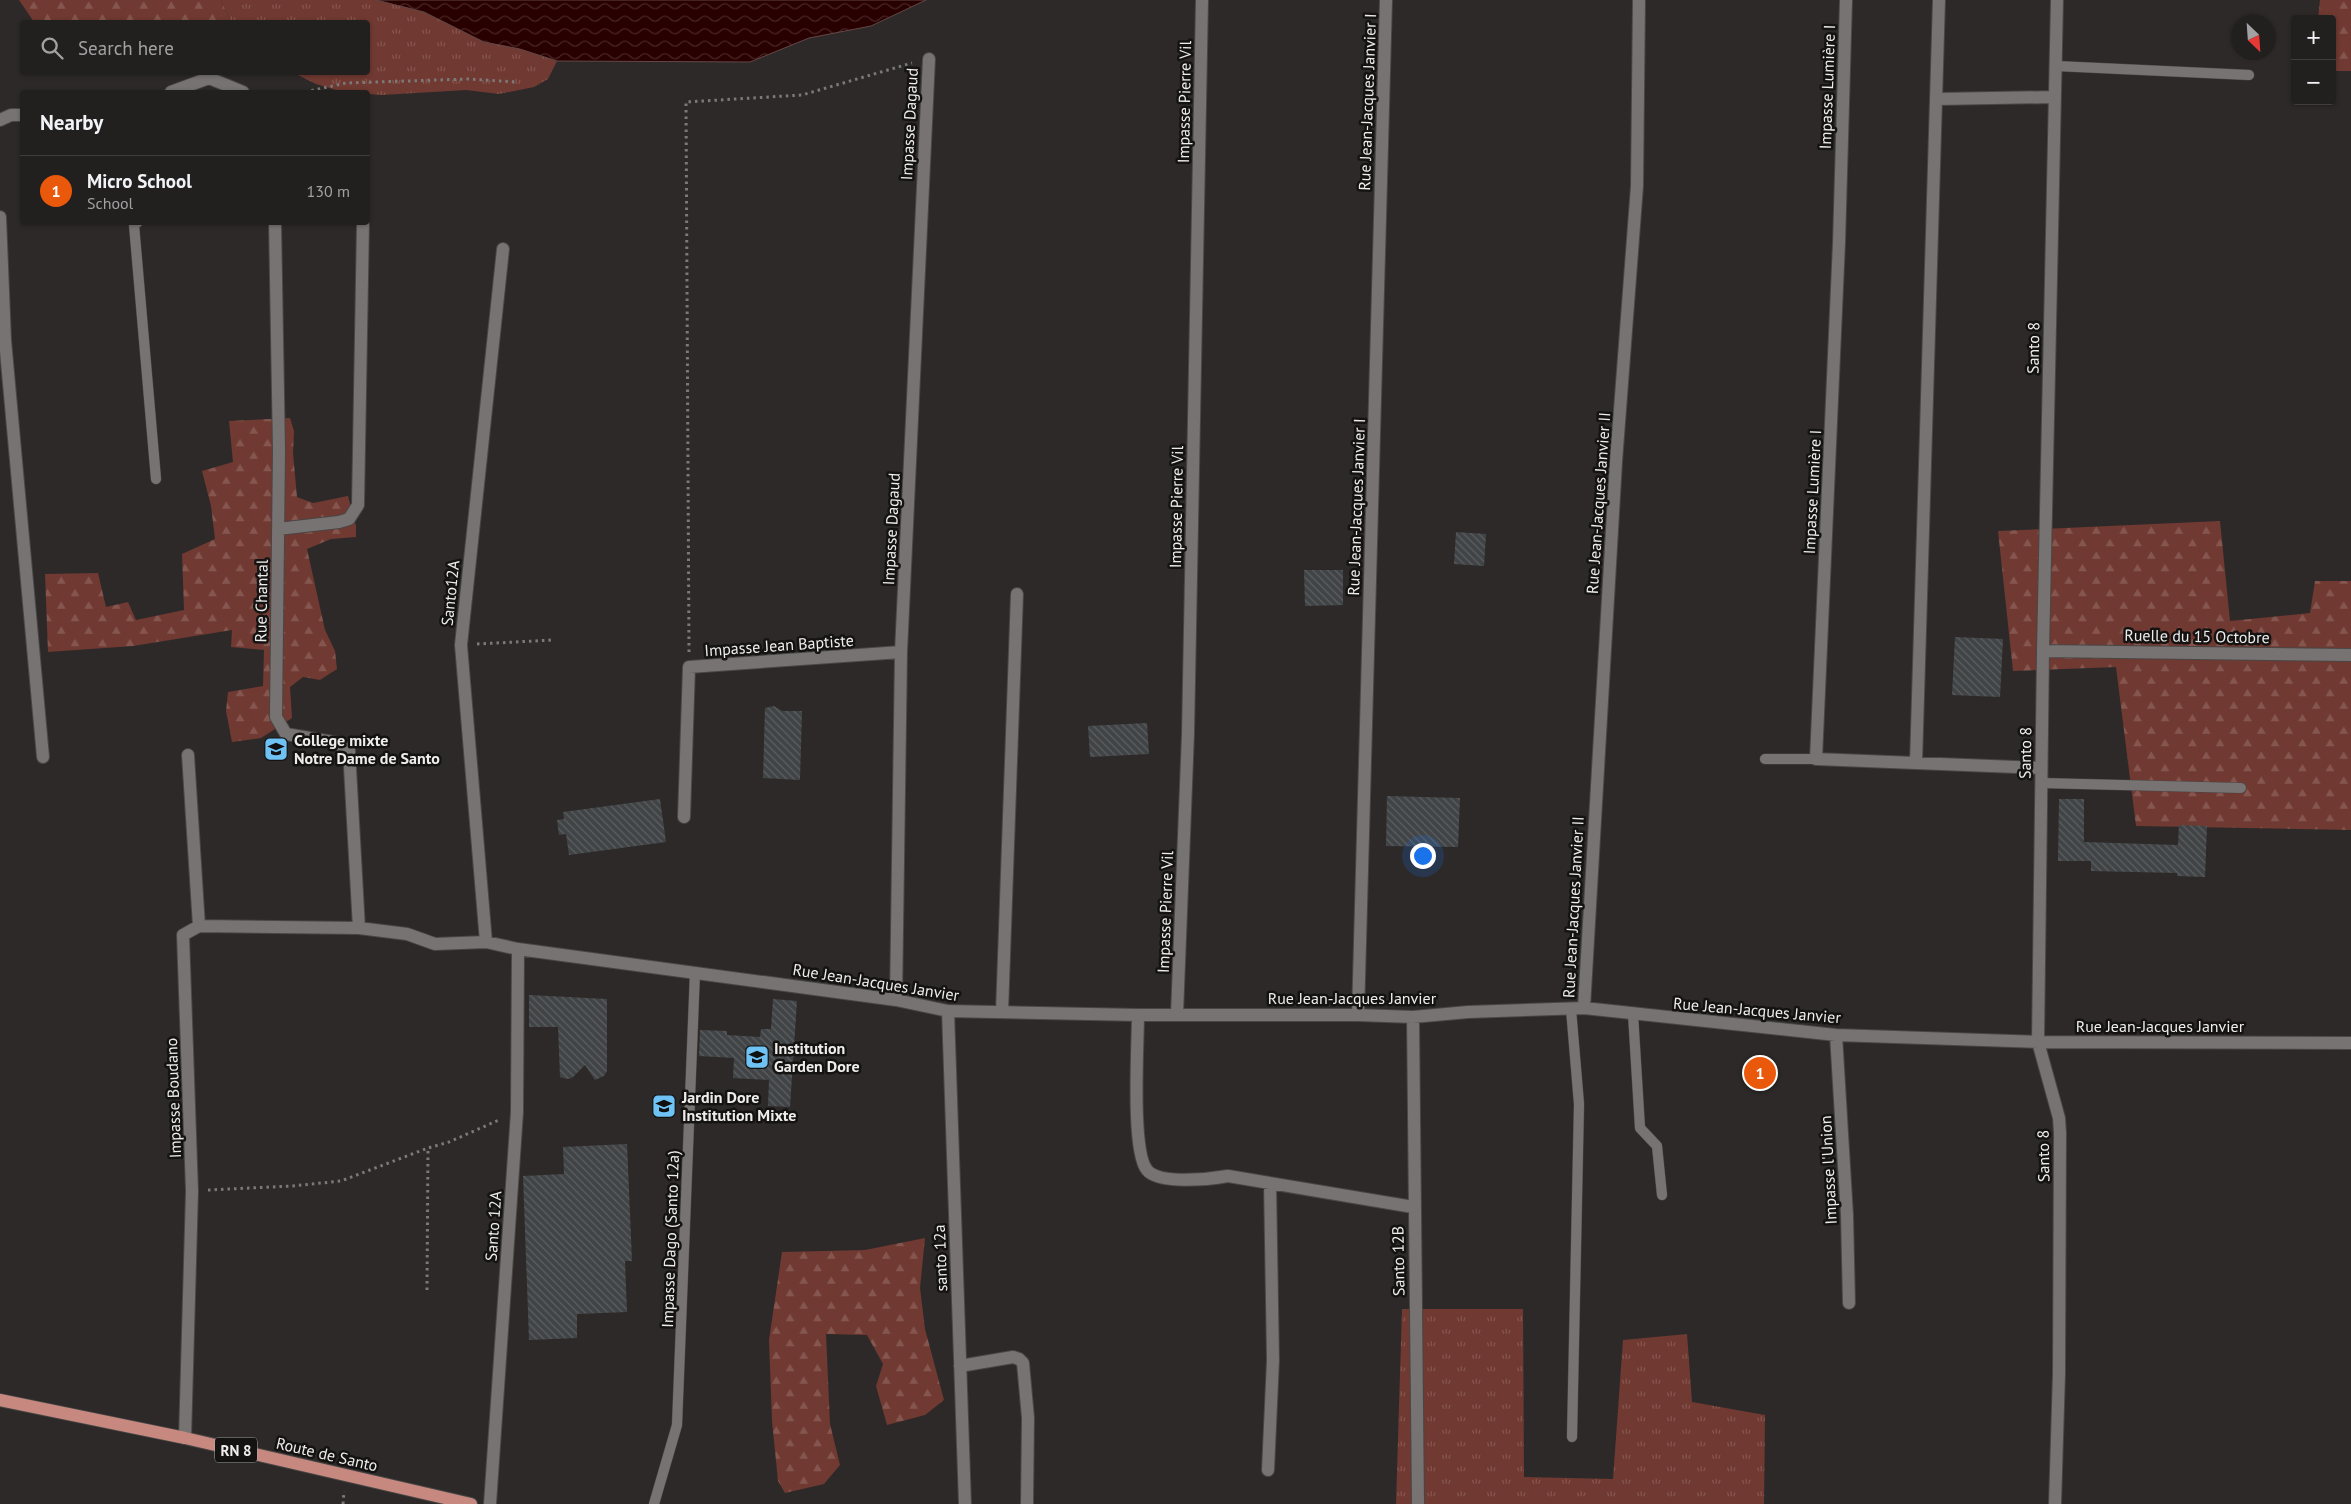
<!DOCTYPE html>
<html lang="en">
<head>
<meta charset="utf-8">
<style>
  body { margin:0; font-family:"PT Sans",sans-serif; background:#2a2728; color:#f1f3f6 }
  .controls { position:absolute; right:15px; top:15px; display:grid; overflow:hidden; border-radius:5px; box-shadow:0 1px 4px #0004 }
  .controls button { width:45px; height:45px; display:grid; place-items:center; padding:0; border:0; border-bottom:1px solid #3f3d3d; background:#221f1f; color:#f1f3f6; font:25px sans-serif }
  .compass { position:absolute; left:2231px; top:15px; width:45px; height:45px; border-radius:50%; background:#221f1f; box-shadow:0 1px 4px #0004; rotate:155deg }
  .you { position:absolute; left:1422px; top:855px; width:18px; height:18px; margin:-12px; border:4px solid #fff; border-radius:50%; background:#1a73e8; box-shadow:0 0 0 8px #1a73e833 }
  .badge { display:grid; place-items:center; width:32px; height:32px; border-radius:50%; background:#ea580c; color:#fff; font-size:16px; font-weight:700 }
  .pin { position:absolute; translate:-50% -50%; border:2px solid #fff; box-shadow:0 1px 5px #0006 }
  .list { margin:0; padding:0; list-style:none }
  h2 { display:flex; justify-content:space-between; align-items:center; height:65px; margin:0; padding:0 20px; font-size:21px }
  h2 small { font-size:16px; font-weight:400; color:#a2a2a4 }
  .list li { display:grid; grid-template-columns:32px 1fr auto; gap:15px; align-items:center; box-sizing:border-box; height:70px; padding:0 20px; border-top:1px solid #3f3d3d }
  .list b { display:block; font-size:19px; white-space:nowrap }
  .list p { margin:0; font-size:16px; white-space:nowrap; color:#a2a2a4 }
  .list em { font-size:16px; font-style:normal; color:#a2a2a4 }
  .icon { flex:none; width:28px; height:28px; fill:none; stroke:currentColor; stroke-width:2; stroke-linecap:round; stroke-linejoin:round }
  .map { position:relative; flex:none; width:2351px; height:1504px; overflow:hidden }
  .search { position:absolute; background:#221f1f; box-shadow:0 1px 4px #0004; left:20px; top:20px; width:350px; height:55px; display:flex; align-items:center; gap:12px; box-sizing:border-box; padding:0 18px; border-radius:5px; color:#a2a2a4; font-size:19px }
  .panel { position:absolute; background:#221f1f; box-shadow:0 1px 4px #0004; left:20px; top:90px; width:350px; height:135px; border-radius:5px }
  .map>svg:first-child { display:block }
</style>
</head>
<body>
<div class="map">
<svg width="2351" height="1504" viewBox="0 0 2351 1504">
  <defs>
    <pattern id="grass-tufts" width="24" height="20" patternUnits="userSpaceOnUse" patternTransform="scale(1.25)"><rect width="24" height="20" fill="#703931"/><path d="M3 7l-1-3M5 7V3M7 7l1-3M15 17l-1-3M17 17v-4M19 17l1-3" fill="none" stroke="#85564f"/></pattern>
    <pattern id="forest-firs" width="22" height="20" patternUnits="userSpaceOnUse" patternTransform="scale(1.25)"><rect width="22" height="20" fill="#703931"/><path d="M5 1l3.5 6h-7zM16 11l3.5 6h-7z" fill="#85564f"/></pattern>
    <pattern id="water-waves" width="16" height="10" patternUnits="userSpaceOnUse" patternTransform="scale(1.25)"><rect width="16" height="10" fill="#290000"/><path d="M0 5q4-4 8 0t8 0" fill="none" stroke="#482525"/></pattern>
    <pattern id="building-back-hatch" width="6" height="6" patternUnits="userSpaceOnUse" patternTransform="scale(1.25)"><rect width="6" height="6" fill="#414446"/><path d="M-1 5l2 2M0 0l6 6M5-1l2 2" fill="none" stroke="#5d5f61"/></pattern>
  </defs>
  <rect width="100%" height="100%" fill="#2d2929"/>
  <path fill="url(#grass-tufts)" d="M221 0H376L424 12 484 42 520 49 557 61 548 79 534 87 499 94 466 90 382 95 343 92 316 84 294 73 368 72V22H231Z
    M1402 1309H1523L1524 1477 1613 1479 1623 1340 1687 1334 1692 1402 1765 1415 1764 1504H1396Z"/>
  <path fill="url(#forest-firs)" d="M19 0H221L231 22H34Z
    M2320 0H2351V71H2332V19H2318Z
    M290 418 294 431 293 453 297 497 313 503 348 496 356 526V537L331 539 307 549 325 630 335 651 337 669 320 680 303 677 290 687 292 718 261 738 232 742 226 711 228 692 263 686 264 650 231 647 232 630 133 646 48 652 45 574 98 573 106 607 128 602 136 620 184 610 182 554 215 539 211 506 202 471 233 462 229 421Z
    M2220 521 2230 621 2310 613 2315 581H2351V830L2136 826 2116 667 2013 671 1998 531Z
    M925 1238 920 1288 925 1329 944 1400 925 1415 887 1425 876 1386 883 1364 867 1335 826 1334 830 1424 840 1465 824 1484 785 1493 778 1481 772 1421 769 1340 782 1252 865 1250Z"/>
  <path fill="url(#water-waves)" stroke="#644747" d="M376 0H926L871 26 809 38 750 62 557 61 520 49 484 42 424 12Z"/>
  <path fill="url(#building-back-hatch)" d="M1456 532 1486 534 1484 566 1454 564Z
    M1304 570H1343V605L1305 606Z
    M1955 637 2003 639 2000 697 1952 695Z
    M774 706 782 711H802L800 780 763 778 765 708Z
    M1147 723 1149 754 1090 757 1088 726Z
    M1387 796 1460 798 1458 847 1386 846Z
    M660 799 666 842 569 855 566 834 559 835 557 820 564 819 563 812Z
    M2059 799H2084V842L2178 845 2179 825 2207 826 2205 877 2177 876V873L2091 871V861H2058Z
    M529 995 607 999V1071L604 1076 595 1080 585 1065 572 1078 567 1079 560 1077 558 1027H529Z
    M773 999 797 1001 790 1107 768 1106 769 1080 733 1078 734 1058 699 1056 700 1030 727 1031V1035L760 1037 761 1029H771Z
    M627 1144 632 1261H625L627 1312 577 1314V1338L529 1340 523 1176 564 1174 563 1147Z"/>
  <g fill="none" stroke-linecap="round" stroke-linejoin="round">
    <g stroke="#494646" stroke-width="11">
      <path id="service" d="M2056 66 2249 75
        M138 222 134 225 156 479
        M1765 759H1816
        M2041 783 2241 788
        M1571 1009 1579 1104 1572 1437
        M1633 1014 1640 1128 1657 1146 1662 1195
        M654 1504 677 1425 695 972"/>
    </g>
    <g stroke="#494646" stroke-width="14">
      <path id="minor" d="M1846 0 1839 243 1816 759 2041 768
        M171 92 209 78 243 92
        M1937 99 2055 97
        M0 120 11 115H22
        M0 217 5 340 43 757
        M275 222 279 450 276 717 286 734 333 742 349 750 359 928
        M278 529 339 522 349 519 358 505 363 222
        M2043 651 2351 655
        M188 755 199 926
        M1916 763 1939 0
        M684 817 689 667 901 652
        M486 942 461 645 503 249
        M896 1000 901 652 929 59
        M1584 1008 1616 462 1637 186 1639 0
        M948 1011 965 1504
        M1002 1012 1017 594
        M1177 1014 1188 734 1202 0
        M1138 1015C1138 1043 1131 1151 1147 1170 1159 1185 1211 1179 1228 1176L1413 1207
        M1358 1015 1386 0
        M1413 1017 1418 1504
        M1836 1035 1847 1215 1849 1303
        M960 1366 1013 1357 1019 1359 1023 1363 1028 1418 1027 1504
        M185 1438 192 1191 183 935 199 926 359 928 407 934 435 944 486 942 518 949 896 1000 948 1011 1138 1015H1358L1413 1017 1468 1012 1584 1008 1836 1035 2038 1042 2351 1043
        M1268 1470 1273 1360 1270 1183
        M490 1504 517 1112 518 949
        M2055 1504 2059 1373 2060 1133 2059 1118 2038 1042 2043 651 2057 0"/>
    </g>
    <g stroke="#494646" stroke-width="14">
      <path id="primary" d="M0 1400 185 1438 471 1504"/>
    </g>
    <path stroke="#7c7979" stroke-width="3" stroke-dasharray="2.5 4" stroke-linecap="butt" d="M305 92 346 83 468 79 516 82
      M477 644 553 640
      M689 652 686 102 802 95 912 63
      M208 1190 292 1186 341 1181 428 1148
      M427 1290 428 1148 449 1142 501 1119
      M343 1504 344 1491"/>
    <use href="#service" stroke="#777372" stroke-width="10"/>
    <use href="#minor" stroke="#777372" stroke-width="12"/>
    <use href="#primary" stroke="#c7897f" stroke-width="12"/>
  </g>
  <defs>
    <g id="school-square" transform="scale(1.25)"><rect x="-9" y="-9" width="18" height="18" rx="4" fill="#6fc2f4" stroke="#141312"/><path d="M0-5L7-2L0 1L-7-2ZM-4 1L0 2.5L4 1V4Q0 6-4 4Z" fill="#111"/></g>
  </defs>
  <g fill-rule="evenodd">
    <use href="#school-square" x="276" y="749"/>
    <use href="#school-square" x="757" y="1057"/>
    <use href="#school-square" x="664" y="1106"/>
  </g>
  <g text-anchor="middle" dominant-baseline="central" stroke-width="5" stroke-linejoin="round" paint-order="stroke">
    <rect fill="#141312" stroke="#adabab" stroke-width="1" x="215" y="1437.5" width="42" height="25" rx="4"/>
    <g font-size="15" font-weight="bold" fill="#efecec">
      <text x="236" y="1450">RN 8</text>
    </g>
    <g font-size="16" fill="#efecec" stroke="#141312">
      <text transform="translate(1827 87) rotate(-88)">Impasse Lumière I</text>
      <text transform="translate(1184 102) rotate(-89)">Impasse Pierre Vil</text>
      <text transform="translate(1367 102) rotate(-88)">Rue Jean-Jacques Janvier I</text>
      <text transform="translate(909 124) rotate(-87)">Impasse Dagaud</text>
      <text transform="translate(2033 348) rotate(-89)">Santo 8</text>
      <text transform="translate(1812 492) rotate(-87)">Impasse Lumière I</text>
      <text transform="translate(1598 503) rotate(-86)">Rue Jean-Jacques Janvier II</text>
      <text transform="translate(1176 507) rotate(-89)">Impasse Pierre Vil</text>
      <text transform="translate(1356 507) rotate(-88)">Rue Jean-Jacques Janvier I</text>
      <text transform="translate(891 529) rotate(-87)">Impasse Dagaud</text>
      <text transform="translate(450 593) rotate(-84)">Santo12A</text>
      <text transform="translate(261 601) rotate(-89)">Rue Chantal</text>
      <text transform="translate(2197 636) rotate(1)">Ruelle du 15 Octobre</text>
      <text transform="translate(779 645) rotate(-4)">Impasse Jean Baptiste</text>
      <text transform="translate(2025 753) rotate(-89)">Santo 8</text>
      <text transform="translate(1573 907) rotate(-87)">Rue Jean-Jacques Janvier II</text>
      <text transform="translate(1165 912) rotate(-88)">Impasse Pierre Vil</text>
      <text transform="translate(876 982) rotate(9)">Rue Jean-Jacques Janvier</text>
      <text x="1352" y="998">Rue Jean-Jacques Janvier</text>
      <text transform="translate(1757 1010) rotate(5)">Rue Jean-Jacques Janvier</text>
      <text x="2160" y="1026">Rue Jean-Jacques Janvier</text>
      <text transform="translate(173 1098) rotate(-92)">Impasse Boudano</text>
      <text transform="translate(2043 1156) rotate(-91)">Santo 8</text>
      <text transform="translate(1828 1170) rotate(-93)">Impasse l'Union</text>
      <text transform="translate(493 1226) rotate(-86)">Santo 12A</text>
      <text transform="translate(670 1239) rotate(-88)">Impasse Dago (Santo 12a)</text>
      <text transform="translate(940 1258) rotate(-92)">santo 12a</text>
      <text transform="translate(1398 1261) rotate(-91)">Santo 12B</text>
      <text transform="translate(327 1454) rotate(13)">Route de Santo</text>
    </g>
    <g font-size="16" font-weight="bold" fill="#efecec" stroke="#141312" text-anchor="start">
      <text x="294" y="740">College mixte<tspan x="294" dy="18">Notre Dame de Santo</tspan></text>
      <text x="774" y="1048">Institution<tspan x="774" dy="18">Garden Dore</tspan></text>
      <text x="682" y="1097">Jardin Dore<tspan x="682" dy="18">Institution Mixte</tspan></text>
    </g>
  </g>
</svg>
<div class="controls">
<button>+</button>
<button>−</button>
</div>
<svg class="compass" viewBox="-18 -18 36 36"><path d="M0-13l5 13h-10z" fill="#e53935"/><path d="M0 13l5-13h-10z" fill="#a2a2a4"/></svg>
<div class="you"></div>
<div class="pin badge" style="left:1760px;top:1073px">1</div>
<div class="search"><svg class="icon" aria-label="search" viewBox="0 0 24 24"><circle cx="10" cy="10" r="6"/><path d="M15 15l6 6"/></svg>Search here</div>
<section class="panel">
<h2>Nearby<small></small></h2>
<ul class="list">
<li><span class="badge">1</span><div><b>Micro School</b><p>School</p></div><em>130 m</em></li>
</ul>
</section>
</div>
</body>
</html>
